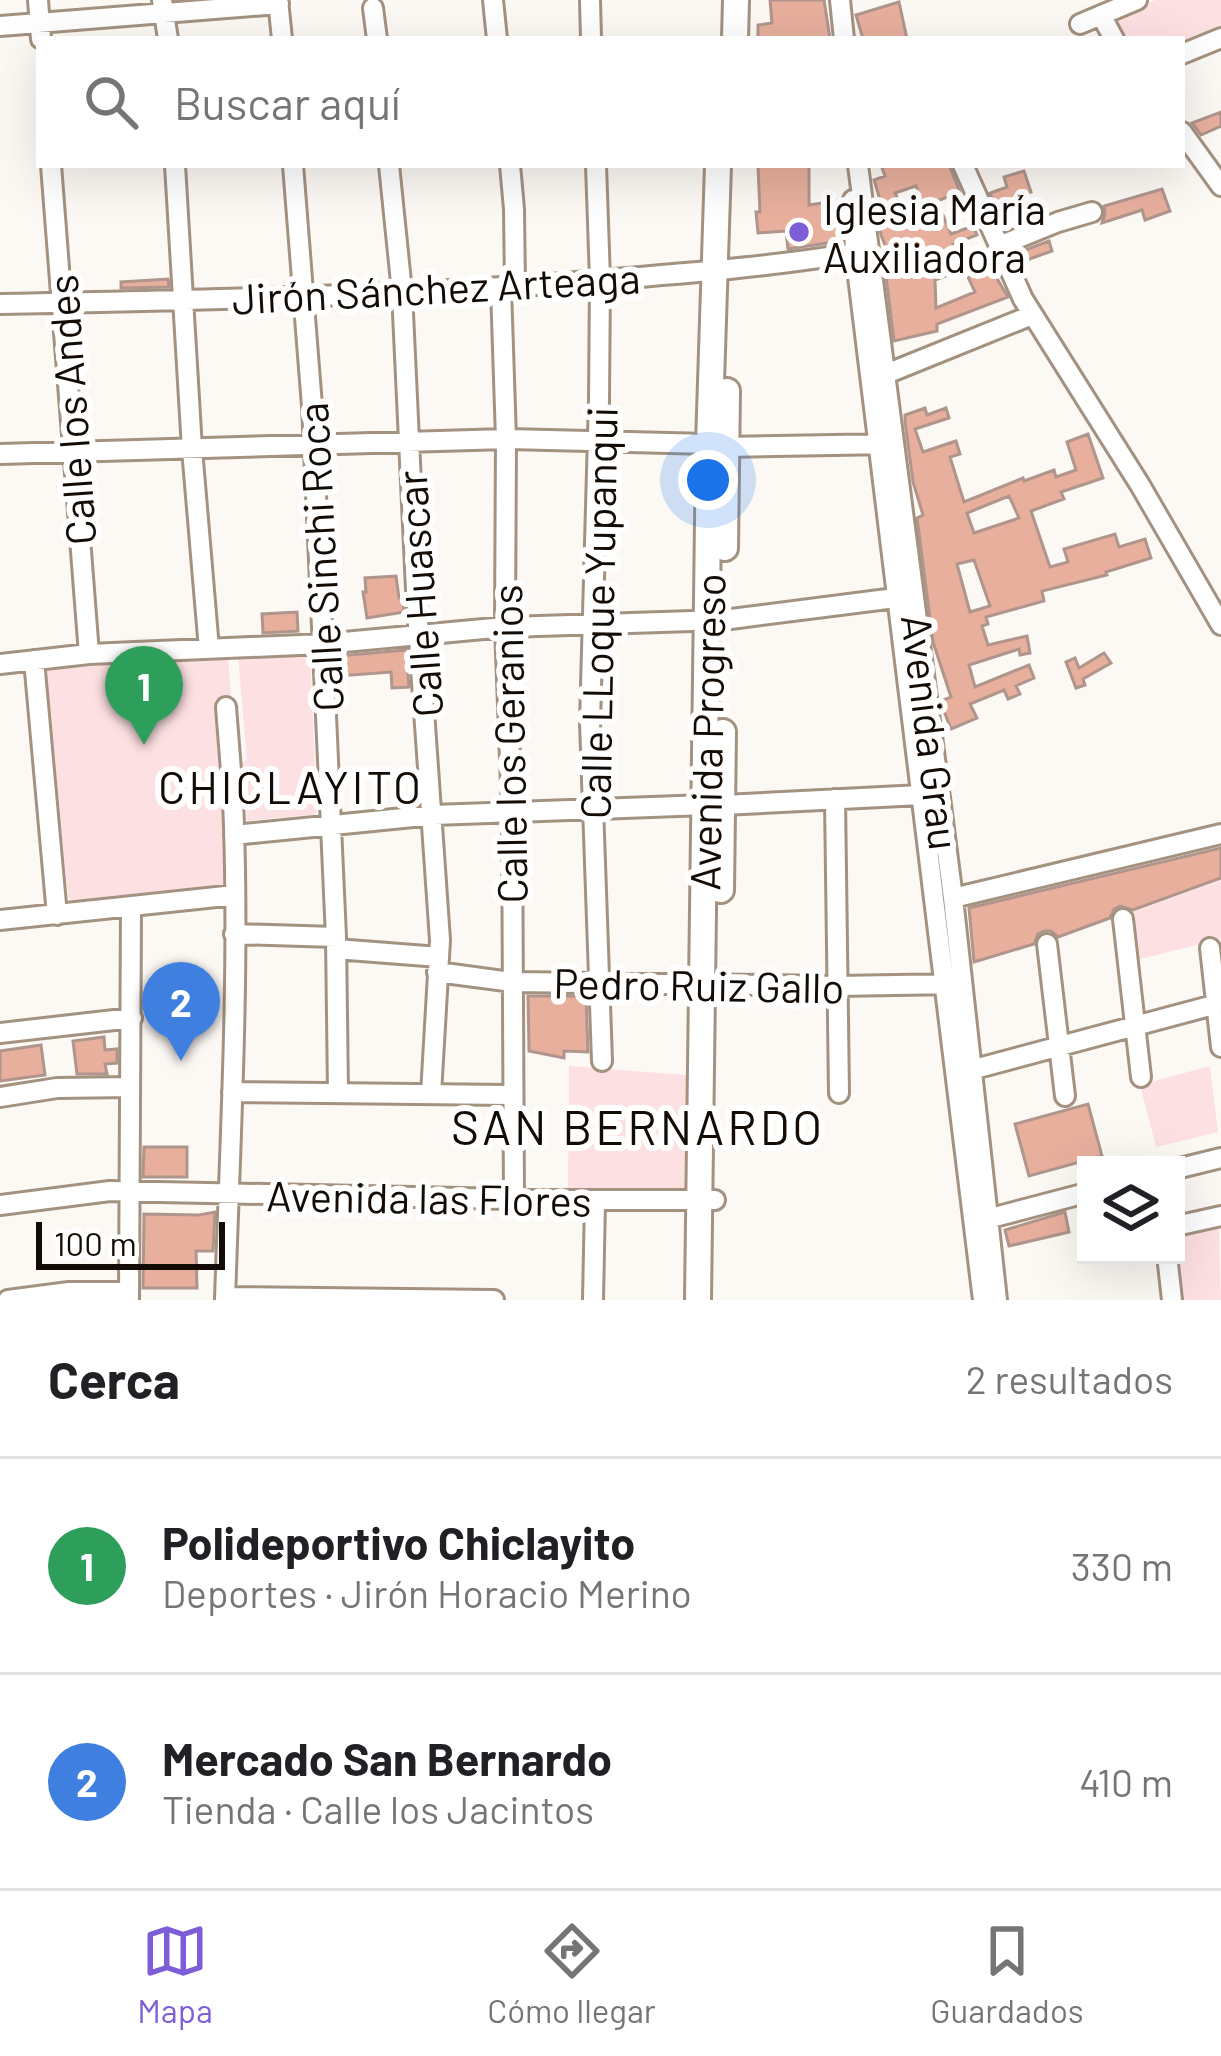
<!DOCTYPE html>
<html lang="es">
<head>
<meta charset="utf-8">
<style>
  body { margin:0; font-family:Barlow,sans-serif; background:#f6f6f6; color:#202124 }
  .controls { position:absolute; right:36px; bottom:36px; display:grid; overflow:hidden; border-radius:0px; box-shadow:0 12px 48px #0002 }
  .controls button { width:108px; height:108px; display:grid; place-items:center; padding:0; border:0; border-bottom:3px solid #e0e0e0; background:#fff; color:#202124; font:60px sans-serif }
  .scale { position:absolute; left:36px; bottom:30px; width:189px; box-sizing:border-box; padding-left:12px; border:6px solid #130c06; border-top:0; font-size:33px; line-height:42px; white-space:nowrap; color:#130c06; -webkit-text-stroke:9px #fff; paint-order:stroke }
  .you { position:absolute; left:708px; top:480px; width:42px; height:42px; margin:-30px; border:9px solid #fff; border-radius:50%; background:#1a73e8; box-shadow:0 0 0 18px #1a73e833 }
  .badge { display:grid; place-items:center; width:78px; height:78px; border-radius:50%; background:#7d5dd8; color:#fff; font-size:39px; font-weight:700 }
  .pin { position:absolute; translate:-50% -99px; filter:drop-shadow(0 3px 6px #0008) }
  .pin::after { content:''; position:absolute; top:63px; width:42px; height:36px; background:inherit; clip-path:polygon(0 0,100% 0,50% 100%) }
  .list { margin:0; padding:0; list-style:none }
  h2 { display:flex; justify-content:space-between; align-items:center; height:156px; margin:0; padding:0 48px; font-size:51px }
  h2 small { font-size:39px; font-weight:400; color:#757577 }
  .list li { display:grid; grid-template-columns:78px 1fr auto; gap:36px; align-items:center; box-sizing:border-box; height:216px; padding:0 48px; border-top:3px solid #e0e0e0 }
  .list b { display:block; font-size:45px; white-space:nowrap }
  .list p { margin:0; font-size:39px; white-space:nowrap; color:#757577 }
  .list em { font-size:39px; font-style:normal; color:#757577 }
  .icon { flex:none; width:66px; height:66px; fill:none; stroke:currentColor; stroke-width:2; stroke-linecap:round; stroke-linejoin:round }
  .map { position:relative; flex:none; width:1221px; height:1300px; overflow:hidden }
  .search { position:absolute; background:#fff; box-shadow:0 12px 48px #0002; left:36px; right:36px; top:36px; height:132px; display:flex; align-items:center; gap:30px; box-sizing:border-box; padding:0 42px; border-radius:0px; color:#757577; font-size:45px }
  .sheet { height:588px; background:#fff }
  nav { display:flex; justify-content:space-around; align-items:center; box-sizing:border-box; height:168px; border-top:3px solid #e0e0e0; background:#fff; font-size:33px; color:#757577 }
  nav a { display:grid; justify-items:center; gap:6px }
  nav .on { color:#7d5dd8 }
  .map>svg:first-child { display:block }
</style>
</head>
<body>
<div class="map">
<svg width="1221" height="1300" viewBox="0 0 1221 1300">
  <rect width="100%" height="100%" fill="#fcf8f4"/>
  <path fill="#fde0e2" d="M1155 0H1221V30L1182 47V39H1120L1111 19Z
    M310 652 317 814 247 821 242 762 247 760 238 656Z
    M228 655 239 819 227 887 74 905 68 896 46 670Z
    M1221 880V939L1136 960 1133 912Z
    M569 1066 697 1076 694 1191 568 1189Z
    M1210 1066 1218 1132 1156 1147 1140 1085Z
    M1219 1227 1221 1300H1181L1175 1255 1176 1237Z"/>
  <path fill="#e8af9d" stroke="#af958c" stroke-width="3" fill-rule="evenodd" d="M770 0H824L830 39H758V25L772 23Z
    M899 2 907 39H863L856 15Z
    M1221 112V126L1201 135 1192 123Z
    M765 165H809V205L836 201 841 241 788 249 786 231 758 233 756 212H760L758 166Z
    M881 165H949L960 192 937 201 951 234 973 226 977 235 953 244 964 269 935 280 936 308 975 292 968 277 990 267 1008 297 937 324V331L894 341 883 252 887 250 881 235 878 216 884 213 874 180 885 176ZM916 186 927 218 910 225 895 193Z
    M1024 171 1031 192 1019 196 1023 210 1001 217 990 193 1007 187 1004 177Z
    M1162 189 1170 211 1145 220 1142 210 1102 223 1105 214 1104 206Z
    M1049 241 1052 251 1021 262 1017 253Z
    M168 279 169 287 121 288V282Z
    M925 408 927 415 946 408 949 418 915 429 923 452 956 441 960 454 950 457 964 502 1023 478 1024 481 1054 470 1056 477 1076 470 1067 442 1088 434 1103 478 1061 492 1064 499 1031 511 1050 567 1068 562 1064 549 1115 534 1119 547 1145 539 1151 558 1106 572 1107 575 1042 591 1044 601 986 617 988 624 982 626 988 645 1027 636 1030 653 1020 655 1019 649 969 665 975 687 1029 665 1034 678 1016 686 1020 694 1008 699 1004 690 970 704 977 718 951 729 942 706 941 701 951 697 933 642 917 518 923 515 913 482 905 422V415ZM1009 496 1019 518 974 533 967 513ZM974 560 990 606 970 612 957 564Z
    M396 576 399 598 403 597 404 612 367 618 363 592H366L365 578Z
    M297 612 298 631 263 633 262 614Z
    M406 650 409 687 392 688 391 672 339 676 338 656Z
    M1104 653 1111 663 1083 679 1085 685 1076 688 1066 662 1075 658 1079 668Z
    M1221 848V878L1133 910 1120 906 1114 909 1110 918 1058 937 1051 931H1044L1038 934 1034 944 974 962 969 908Z
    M528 996H586L588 1052 564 1051V1058L529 1051Z
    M104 1037 105 1050 117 1049V1063L105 1064 107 1074H77L73 1041Z
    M41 1045 45 1075 0 1081V1051Z
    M1088 1104 1102 1156 1029 1176 1015 1124Z
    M144 1147H187V1177H143Z
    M215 1212 213 1251H196L197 1288H143L144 1214 199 1215Z
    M1065 1212 1069 1232 1009 1246 1005 1230Z"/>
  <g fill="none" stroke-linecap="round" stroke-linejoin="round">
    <g stroke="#a49280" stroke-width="24">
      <path id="minor" d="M38 0 41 39
        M162 0 168 39
        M278 0 282 39
        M493 0 497 39
        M590 0 591 39
        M840 0 844 39
        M373 8 377 39
        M1101 15 1114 39
        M1080 24 1137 0
        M0 26 279 4
        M1182 54 1221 38
        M1182 132 1221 186
        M51 165 89 654
        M175 165 192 449 209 649
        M293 165 312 406 336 937 338 1093
        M389 165 402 292 417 610 440 940 431 1094
        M510 165 514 209 515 287
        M596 165 600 280 599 400 590 722 602 1061
        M858 165 953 898 997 1300
        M963 165 1023 299 1140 485 1221 625
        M853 200 855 252 983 1300
        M999 246 1058 222 1092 212
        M501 288 506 439 505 627 512 811 514 1199
        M0 304C201 300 402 296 602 280 690 273 778 266 865 251
        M886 374 1032 315
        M726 447 890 444
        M0 454 506 439 709 444
        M34 660 57 915
        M0 664 89 654 323 644 505 627 723 620 903 597
        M835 799 839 1093
        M723 805 921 795
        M234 835 433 815 706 805
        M953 898 1221 834
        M1123 919 1141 1077
        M0 920 235 895
        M234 934 336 937
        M1047 944 1065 1096
        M1210 948 1221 1047
        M336 949 439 957
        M437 972 512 982 836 986 956 984
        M0 1033 132 1018
        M971 1070 1221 1003
        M232 1092 513 1095
        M0 1097 57 1088 130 1087
        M1176 1169 1221 1158
        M0 1205 110 1191 566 1200H715
        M987 1219 1086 1193
        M1176 1226 1221 1216
        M1167 1255 1172 1300
        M225 1297 494 1300
        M8 1300 69 1292H129
        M129 1300 131 907
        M225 1300C230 1143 239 985 234 827 233 787 229 747 226 707
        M593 1300 595 1201"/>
    </g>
    <g stroke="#a49280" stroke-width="30">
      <path id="major" d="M735 39 736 0
        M725 548 727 391
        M721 890 723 732
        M698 1300 709 444 718 165"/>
    </g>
    <use href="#minor" stroke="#fff" stroke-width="18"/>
    <use href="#major" stroke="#fff" stroke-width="24"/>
  </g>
  <circle fill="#7d5dd8" stroke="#fff" stroke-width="4.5" cx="799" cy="232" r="12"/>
  <g text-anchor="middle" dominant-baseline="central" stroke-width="12" stroke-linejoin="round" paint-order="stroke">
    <g font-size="42" fill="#130c06" stroke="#fff" text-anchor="start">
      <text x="823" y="208">Iglesia María<tspan x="823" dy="48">Auxiliadora</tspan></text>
    </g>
    <g font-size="42" fill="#130c06" stroke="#fff">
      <text transform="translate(436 287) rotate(-3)">Jirón Sánchez Arteaga</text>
      <text transform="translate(70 410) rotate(-94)">Calle los Andes</text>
      <text transform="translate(319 557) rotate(-93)">Calle Sinchi Roca</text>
      <text transform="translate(418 594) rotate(-94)">Calle Huascar</text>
      <text transform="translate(597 613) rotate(-89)">Calle LLoque Yupanqui</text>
      <text transform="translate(706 732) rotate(-89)">Avenida Progreso</text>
      <text transform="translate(932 732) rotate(83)">Avenida Grau</text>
      <text transform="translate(508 744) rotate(-91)">Calle los Geranios</text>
      <text transform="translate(699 984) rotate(1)">Pedro Ruiz Gallo</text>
      <text transform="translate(429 1197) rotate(1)">Avenida las Flores</text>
    </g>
    <g font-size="45" letter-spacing="3" fill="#130c06" stroke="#fff">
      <text x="291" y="786">CHICLAYITO</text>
    </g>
    <g font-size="48" letter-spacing="3" fill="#130c06" stroke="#fff">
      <text x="638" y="1126">SAN BERNARDO</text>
    </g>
  </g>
</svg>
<div class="controls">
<button><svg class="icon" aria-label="layers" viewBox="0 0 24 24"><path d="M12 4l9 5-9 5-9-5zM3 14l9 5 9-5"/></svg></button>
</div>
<div class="scale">100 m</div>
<div class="you"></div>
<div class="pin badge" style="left:144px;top:745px;background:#2e9e5b">1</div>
<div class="pin badge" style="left:181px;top:1061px;background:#3f7fe0">2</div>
<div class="search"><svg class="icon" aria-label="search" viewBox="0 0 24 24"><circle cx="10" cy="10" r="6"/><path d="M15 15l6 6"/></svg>Buscar aquí</div>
</div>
<section class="sheet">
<h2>Cerca<small>2 resultados</small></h2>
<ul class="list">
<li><span class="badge" style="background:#2e9e5b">1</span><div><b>Polideportivo Chiclayito</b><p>Deportes · Jirón Horacio Merino</p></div><em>330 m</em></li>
<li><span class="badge" style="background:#3f7fe0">2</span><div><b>Mercado San Bernardo</b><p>Tienda · Calle los Jacintos</p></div><em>410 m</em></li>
</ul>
</section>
<nav>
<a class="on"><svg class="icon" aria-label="map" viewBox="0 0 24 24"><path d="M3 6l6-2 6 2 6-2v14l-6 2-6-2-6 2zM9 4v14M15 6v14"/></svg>Mapa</a>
<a><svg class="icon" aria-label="directions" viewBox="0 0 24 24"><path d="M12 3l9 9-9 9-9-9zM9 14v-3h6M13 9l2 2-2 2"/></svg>Cómo llegar</a>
<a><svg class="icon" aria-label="saved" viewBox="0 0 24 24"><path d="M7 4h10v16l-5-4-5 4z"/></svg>Guardados</a>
</nav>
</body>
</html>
